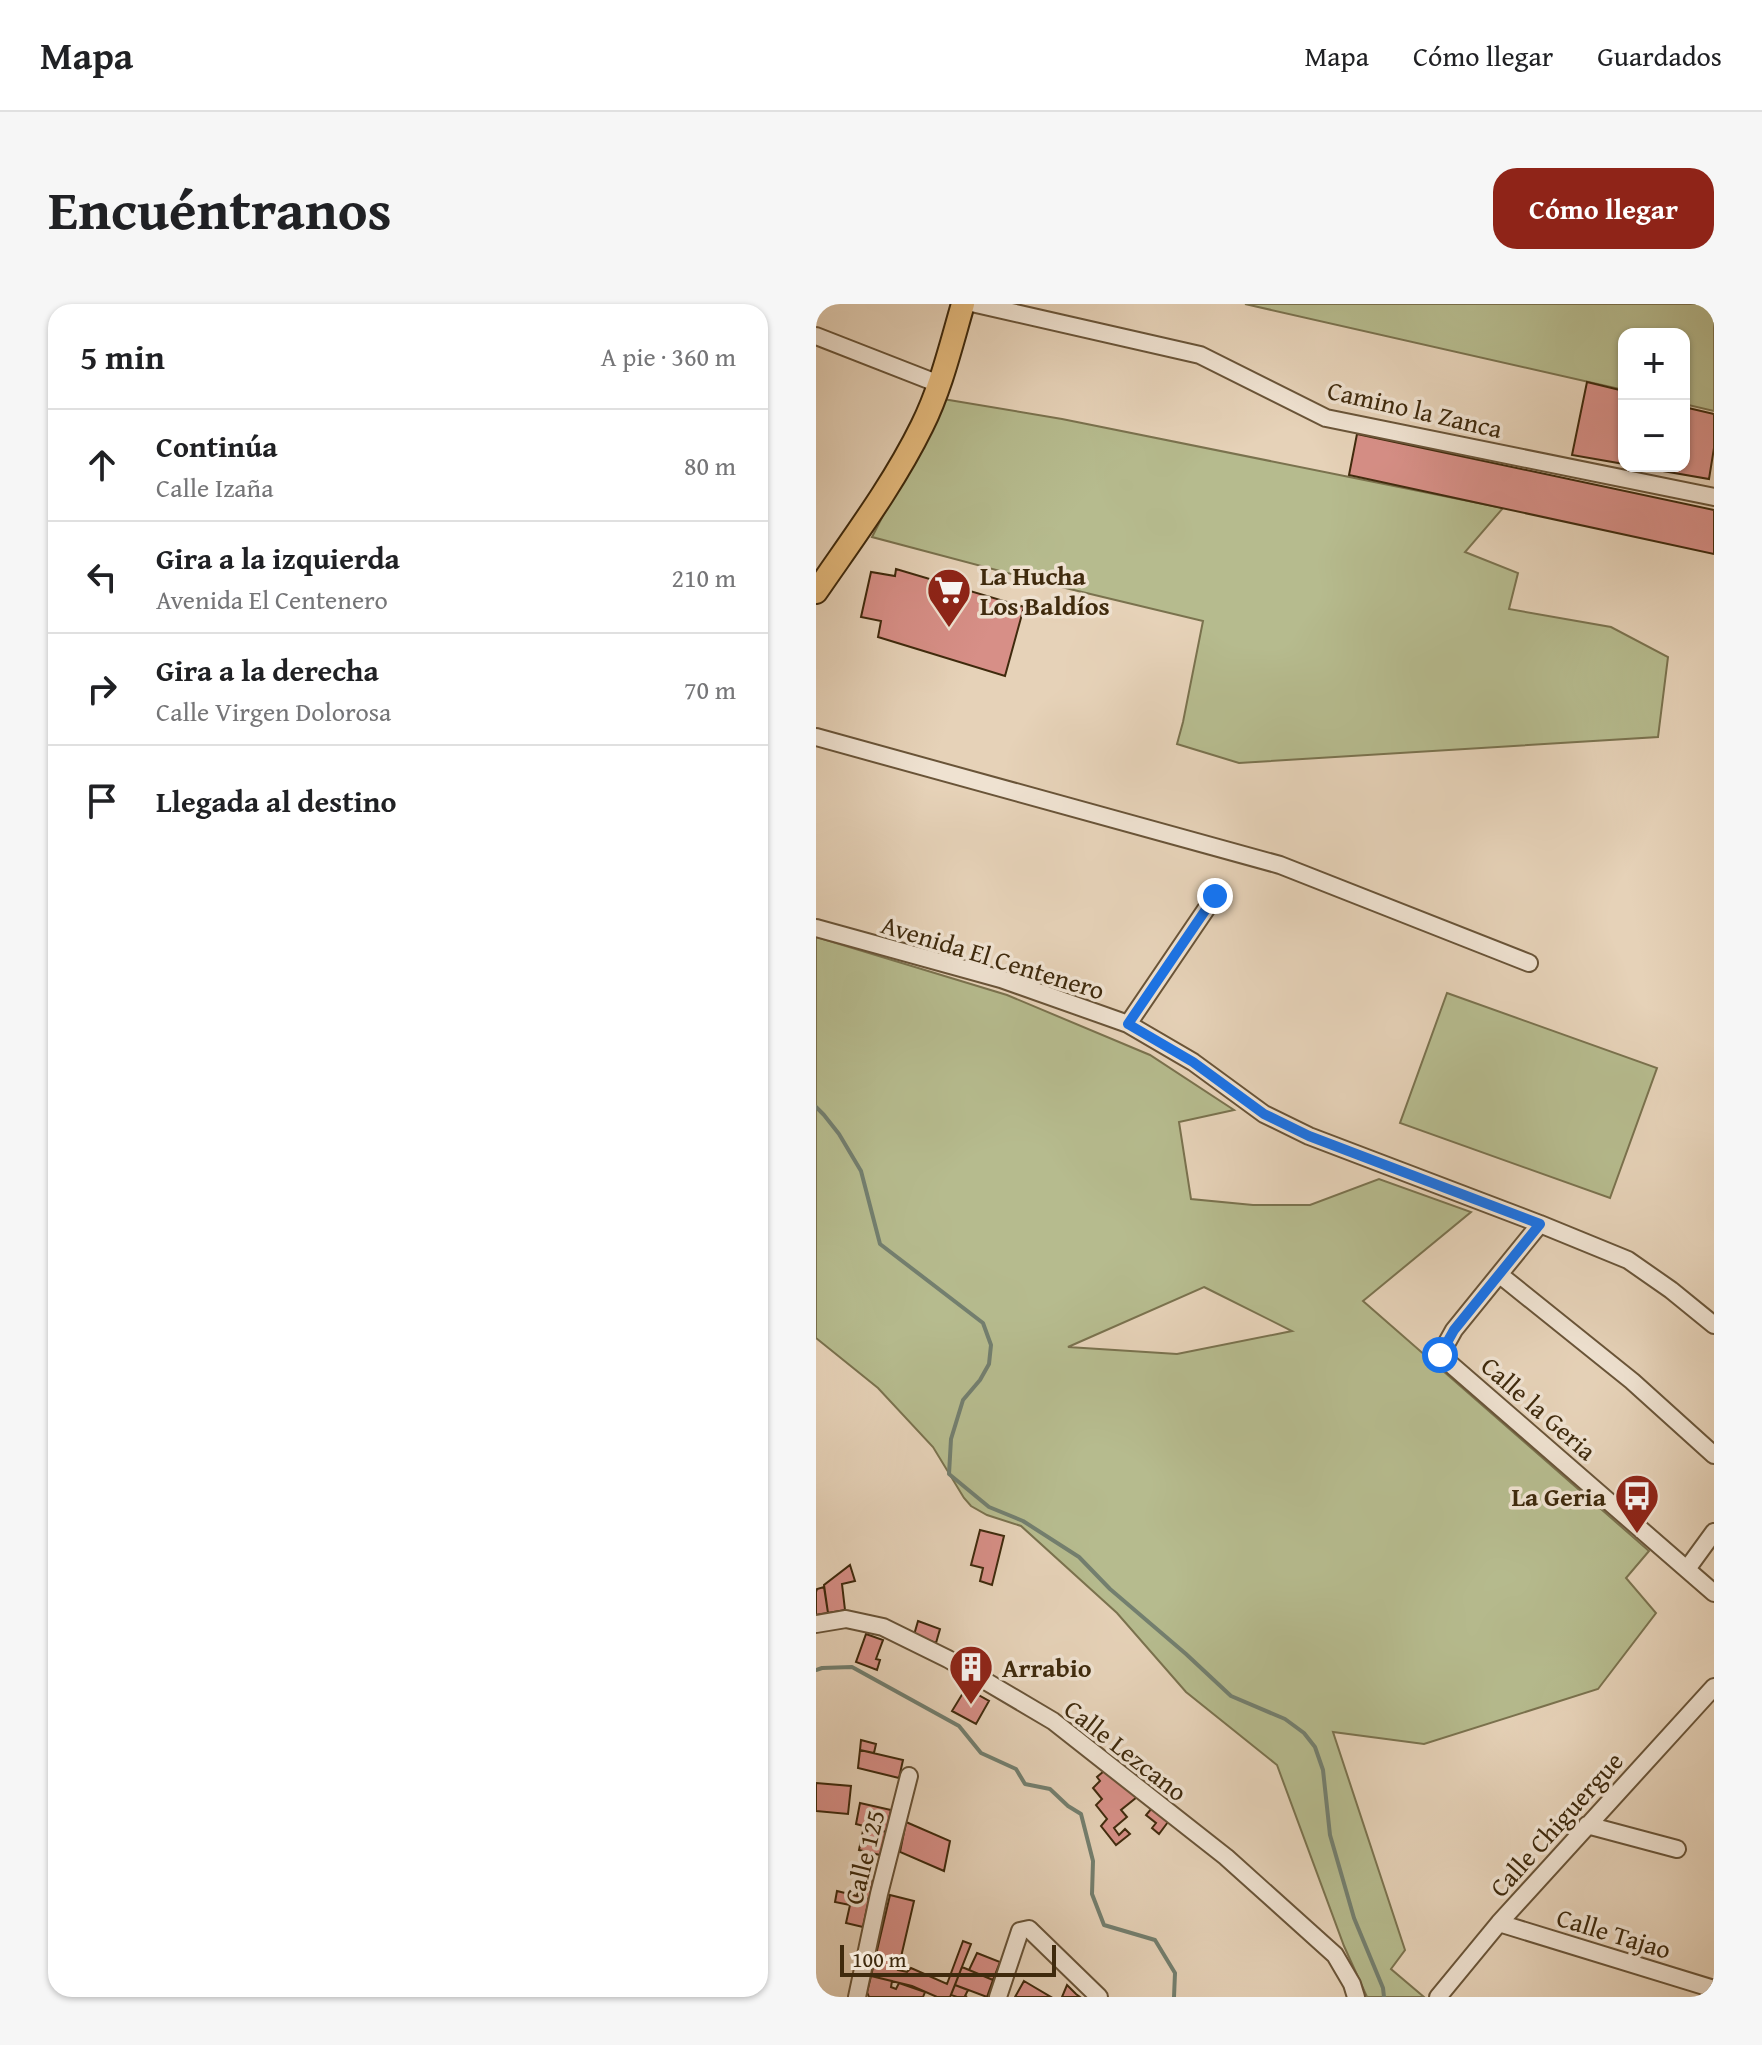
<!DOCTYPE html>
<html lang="es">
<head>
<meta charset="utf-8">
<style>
  body { margin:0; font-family:"Gentium Book Plus",serif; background:#f6f6f6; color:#202124 }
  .controls { position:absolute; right:24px; top:24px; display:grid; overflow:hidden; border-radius:16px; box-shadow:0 2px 6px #0004 }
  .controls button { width:72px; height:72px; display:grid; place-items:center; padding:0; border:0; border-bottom:2px solid #e0e0e0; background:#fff; color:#202124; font:40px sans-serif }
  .scale { position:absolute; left:24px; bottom:20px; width:216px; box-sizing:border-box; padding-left:8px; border:4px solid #3f2a0d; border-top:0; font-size:22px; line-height:28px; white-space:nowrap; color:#3f2a0d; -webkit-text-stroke:6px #efe2d1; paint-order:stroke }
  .stop { position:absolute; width:24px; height:24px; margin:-18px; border:6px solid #1a73e8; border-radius:50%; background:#fff }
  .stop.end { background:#1a73e8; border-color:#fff; box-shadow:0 2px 8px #0008 }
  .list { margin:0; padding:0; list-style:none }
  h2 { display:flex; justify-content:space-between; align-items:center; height:104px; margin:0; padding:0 32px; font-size:34px }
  h2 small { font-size:26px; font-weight:400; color:#757577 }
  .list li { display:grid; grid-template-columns:52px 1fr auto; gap:24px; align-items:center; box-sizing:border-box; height:112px; padding:0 32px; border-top:2px solid #e0e0e0 }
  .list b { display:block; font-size:30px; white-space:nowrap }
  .list p { margin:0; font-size:26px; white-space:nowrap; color:#757577 }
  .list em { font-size:26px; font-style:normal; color:#757577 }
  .icon { flex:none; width:44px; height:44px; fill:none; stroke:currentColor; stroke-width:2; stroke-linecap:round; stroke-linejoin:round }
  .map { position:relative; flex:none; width:898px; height:1693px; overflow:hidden; border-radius:24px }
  header { display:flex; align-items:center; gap:48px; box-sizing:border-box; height:112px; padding:0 40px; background:#fff; border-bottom:2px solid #e0e0e0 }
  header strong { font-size:38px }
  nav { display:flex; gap:44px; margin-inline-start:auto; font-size:28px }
  .intro { display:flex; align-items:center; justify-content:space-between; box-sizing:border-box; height:192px; padding:0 48px }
  h1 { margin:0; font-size:56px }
  .button { padding:20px 36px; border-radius:24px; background:#8f2418; color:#fff; font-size:28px; font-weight:700 }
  main { display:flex; gap:48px; padding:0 48px }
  aside { flex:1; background:#fff; border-radius:24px; box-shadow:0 2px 6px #0004 }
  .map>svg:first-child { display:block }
</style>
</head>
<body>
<header>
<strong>Mapa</strong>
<nav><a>Mapa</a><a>Cómo llegar</a><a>Guardados</a></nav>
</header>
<div class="intro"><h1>Encuéntranos</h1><a class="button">Cómo llegar</a></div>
<main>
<aside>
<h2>5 min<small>A pie · 360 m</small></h2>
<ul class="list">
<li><svg class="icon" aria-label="ahead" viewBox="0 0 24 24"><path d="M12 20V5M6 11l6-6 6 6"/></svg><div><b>Continúa</b><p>Calle Izaña</p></div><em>80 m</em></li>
<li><svg class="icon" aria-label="left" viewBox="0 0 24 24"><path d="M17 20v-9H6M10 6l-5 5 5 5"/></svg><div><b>Gira a la izquierda</b><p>Avenida El Centenero</p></div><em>210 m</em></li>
<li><svg class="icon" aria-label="right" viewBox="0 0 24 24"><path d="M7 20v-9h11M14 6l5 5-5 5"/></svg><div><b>Gira a la derecha</b><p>Calle Virgen Dolorosa</p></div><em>70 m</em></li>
<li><svg class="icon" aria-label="arrive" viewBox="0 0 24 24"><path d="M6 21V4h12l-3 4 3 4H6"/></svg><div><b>Llegada al destino</b></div></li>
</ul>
</aside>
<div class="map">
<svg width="898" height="1693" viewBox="0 0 898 1693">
  <rect width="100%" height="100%" fill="#e6d2b8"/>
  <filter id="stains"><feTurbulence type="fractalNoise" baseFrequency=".0025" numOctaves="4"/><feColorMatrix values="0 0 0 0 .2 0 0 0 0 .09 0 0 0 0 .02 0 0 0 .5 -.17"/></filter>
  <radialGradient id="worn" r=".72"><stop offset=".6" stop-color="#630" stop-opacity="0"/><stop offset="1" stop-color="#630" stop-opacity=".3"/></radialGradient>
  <path fill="#b6bb8e" stroke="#7a724e" stroke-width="2" fill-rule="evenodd" d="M429 0H898V107L868 100V30H808V86Z
    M127 95 246 115 687 204 649 248 702 269 693 305 795 323 852 353 842 433 423 459 361 440 367 418 387 317 237 281 56 233Z
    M0 633 191 691 334 751 418 806 363 818 375 895 437 901H494L563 875 655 908 547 997 833 1247 810 1274 840 1309 782 1385 608 1440 517 1428 589 1646 575 1665 608 1693H551L528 1642 461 1461 370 1388 301 1309 205 1222 171 1211 155 1202 148 1194 117 1143 62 1084 0 1034ZM388 983 476 1027 361 1050 252 1043Z
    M631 689 841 764 794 894 584 819Z"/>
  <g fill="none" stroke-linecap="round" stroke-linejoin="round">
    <path stroke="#737f6f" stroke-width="4" d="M0 803 8 811 23 830 45 867 64 940 167 1019 175 1041 173 1060 164 1076 147 1096 135 1135 133 1170 173 1203 207 1217 263 1253 294 1285 370 1350 415 1392 469 1415 488 1429 499 1443 507 1466 514 1531 538 1614 567 1684 568 1693
      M0 1366 6 1364 36 1363 143 1422 165 1449 200 1465 209 1480 234 1485 252 1502 265 1510 277 1557 276 1590 288 1621 339 1636 359 1669 358 1693"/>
  </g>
  <path fill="#d78f87" stroke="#3f2a0d" stroke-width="2" d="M771 78 808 87V160L756 151Z
    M868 103 898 110V144L893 175 818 162H868Z
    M541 130 898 206V250L533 171Z
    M80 265 208 303 189 372 62 333 65 317 45 313 55 268 79 272Z
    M164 1226 188 1232 176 1281 164 1277 167 1264 155 1261Z
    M34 1261 39 1277 26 1280 29 1306 12 1309 8 1281Z
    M8 1283 12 1309 0 1311V1288L1 1285Z
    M102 1317 124 1325 120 1339 98 1331Z
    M50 1330 67 1336 60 1355 64 1356 61 1366 40 1358Z
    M150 1384 173 1397 160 1420 136 1407Z
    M45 1436 60 1440 58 1449 44 1446Z
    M44 1446 87 1456 83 1474 42 1464Z
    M288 1467 321 1493 305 1506 311 1513 298 1524 303 1531 309 1525 314 1530 300 1541 285 1522 291 1515 280 1501 286 1495 277 1484 284 1477 281 1473Z
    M0 1479 35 1482 32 1510 0 1507Z
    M44 1499 75 1506 70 1528 40 1520Z
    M336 1504 352 1518 343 1530 336 1524 340 1519 330 1511Z
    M90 1518 134 1537 128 1567 84 1548Z
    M48 1522 70 1528 64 1551 43 1546Z
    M45 1574 57 1577 53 1595 41 1592Z
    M21 1587 53 1595 47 1623 30 1619 34 1601 19 1598Z
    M74 1591 98 1597 82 1666 91 1668 95 1664 131 1680 147 1637 155 1640 134 1693H121L96 1682 55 1672Z
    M161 1649 184 1658 177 1676 153 1666Z
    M146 1663 177 1676 171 1693 139 1681Z
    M55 1672 76 1677 75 1683 80 1685 83 1679 109 1688 107 1693H53L51 1688Z
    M208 1677 235 1693H199Z
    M139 1681 152 1686 149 1692 151 1693H141L135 1691Z
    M251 1681 260 1690 264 1693H246Z"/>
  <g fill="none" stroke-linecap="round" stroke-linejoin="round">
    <g stroke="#695438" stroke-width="20">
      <path id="minor" d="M160 0 384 51 510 114 898 193
        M0 32 123 80
        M0 433 464 561 713 659
        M0 624 185 675 312 720 377 758 448 810 493 832 724 920 812 956 855 986 898 1021
        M312 720 399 592
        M724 920 638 1026 624 1051 898 1289
        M684 971 816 1077 898 1151
        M871 1265 898 1228
        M0 1320 30 1315 67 1323 132 1355 237 1417 410 1553 519 1651 536 1680 540 1693
        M771 1521 861 1545
        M683 1619 898 1685
        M41 1693 63 1590 93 1472
        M182 1693 204 1627 213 1625 283 1693
        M622 1693 683 1619 898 1383"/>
    </g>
    <g stroke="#3f2a0d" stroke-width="26">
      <path id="major" d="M0 288C37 234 77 181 106 122 125 84 135 41 147 0"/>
    </g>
    <use href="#minor" stroke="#efe2d1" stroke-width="16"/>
    <use href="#major" stroke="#e3b97c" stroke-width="22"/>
  </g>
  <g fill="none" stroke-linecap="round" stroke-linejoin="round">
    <path stroke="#1a73e8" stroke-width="10" d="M399 592 312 720 377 758 448 810 493 832 724 920 638 1026 624 1051"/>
  </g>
  <defs>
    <g id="supermarket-pin" transform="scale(2.3)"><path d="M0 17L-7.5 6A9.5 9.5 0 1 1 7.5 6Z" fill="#8f2418" stroke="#efe2d1"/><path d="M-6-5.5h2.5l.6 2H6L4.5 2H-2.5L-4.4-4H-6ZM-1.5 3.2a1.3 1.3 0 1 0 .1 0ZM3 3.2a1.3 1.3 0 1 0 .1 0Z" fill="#fff"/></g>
    <g id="bus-pin" transform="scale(2.3)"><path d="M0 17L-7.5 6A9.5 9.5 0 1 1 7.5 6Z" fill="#8f2418" stroke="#efe2d1"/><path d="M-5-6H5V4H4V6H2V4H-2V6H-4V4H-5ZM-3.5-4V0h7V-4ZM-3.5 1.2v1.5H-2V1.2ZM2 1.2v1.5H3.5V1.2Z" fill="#fff"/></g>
    <g id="building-pin" transform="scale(2.3)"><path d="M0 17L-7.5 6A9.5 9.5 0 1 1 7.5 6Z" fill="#8f2418" stroke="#efe2d1"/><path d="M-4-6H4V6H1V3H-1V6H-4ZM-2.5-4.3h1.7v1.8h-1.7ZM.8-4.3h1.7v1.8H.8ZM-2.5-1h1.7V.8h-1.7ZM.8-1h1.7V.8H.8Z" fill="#fff"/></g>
  </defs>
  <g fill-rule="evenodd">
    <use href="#supermarket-pin" x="133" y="286"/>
    <use href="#bus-pin" x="821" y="1192"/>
    <use href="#building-pin" x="155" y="1363"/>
  </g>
  <g text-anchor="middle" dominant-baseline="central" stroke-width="7" stroke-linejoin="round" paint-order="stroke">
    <g font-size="26" fill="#3f2a0d" stroke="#efe2d1">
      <text transform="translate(599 105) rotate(13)">Camino la Zanca</text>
      <text transform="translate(177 653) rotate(17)">Avenida El Centenero</text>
      <text transform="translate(723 1104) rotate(41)">Calle la Geria</text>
      <text transform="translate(310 1446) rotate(38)">Calle Lezcano</text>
      <text transform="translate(740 1520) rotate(-48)">Calle Chiguergue</text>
      <text transform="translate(48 1553) rotate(-76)">Calle 125</text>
      <text transform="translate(798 1629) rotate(17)">Calle Tajao</text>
    </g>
    <g font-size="26" font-weight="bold" fill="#3f2a0d" stroke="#efe2d1" text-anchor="start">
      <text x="164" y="271">La Hucha<tspan x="164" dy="30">Los Baldíos</tspan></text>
      <text x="790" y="1192" text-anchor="end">La Geria</text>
      <text x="186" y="1363">Arrabio</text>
    </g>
  </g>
  <rect width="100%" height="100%" filter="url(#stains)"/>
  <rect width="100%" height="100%" fill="url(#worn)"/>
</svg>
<div class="controls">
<button>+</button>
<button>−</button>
</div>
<div class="scale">100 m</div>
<div class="stop" style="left:624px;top:1051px"></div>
<div class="stop end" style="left:399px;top:592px"></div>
</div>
</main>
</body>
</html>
